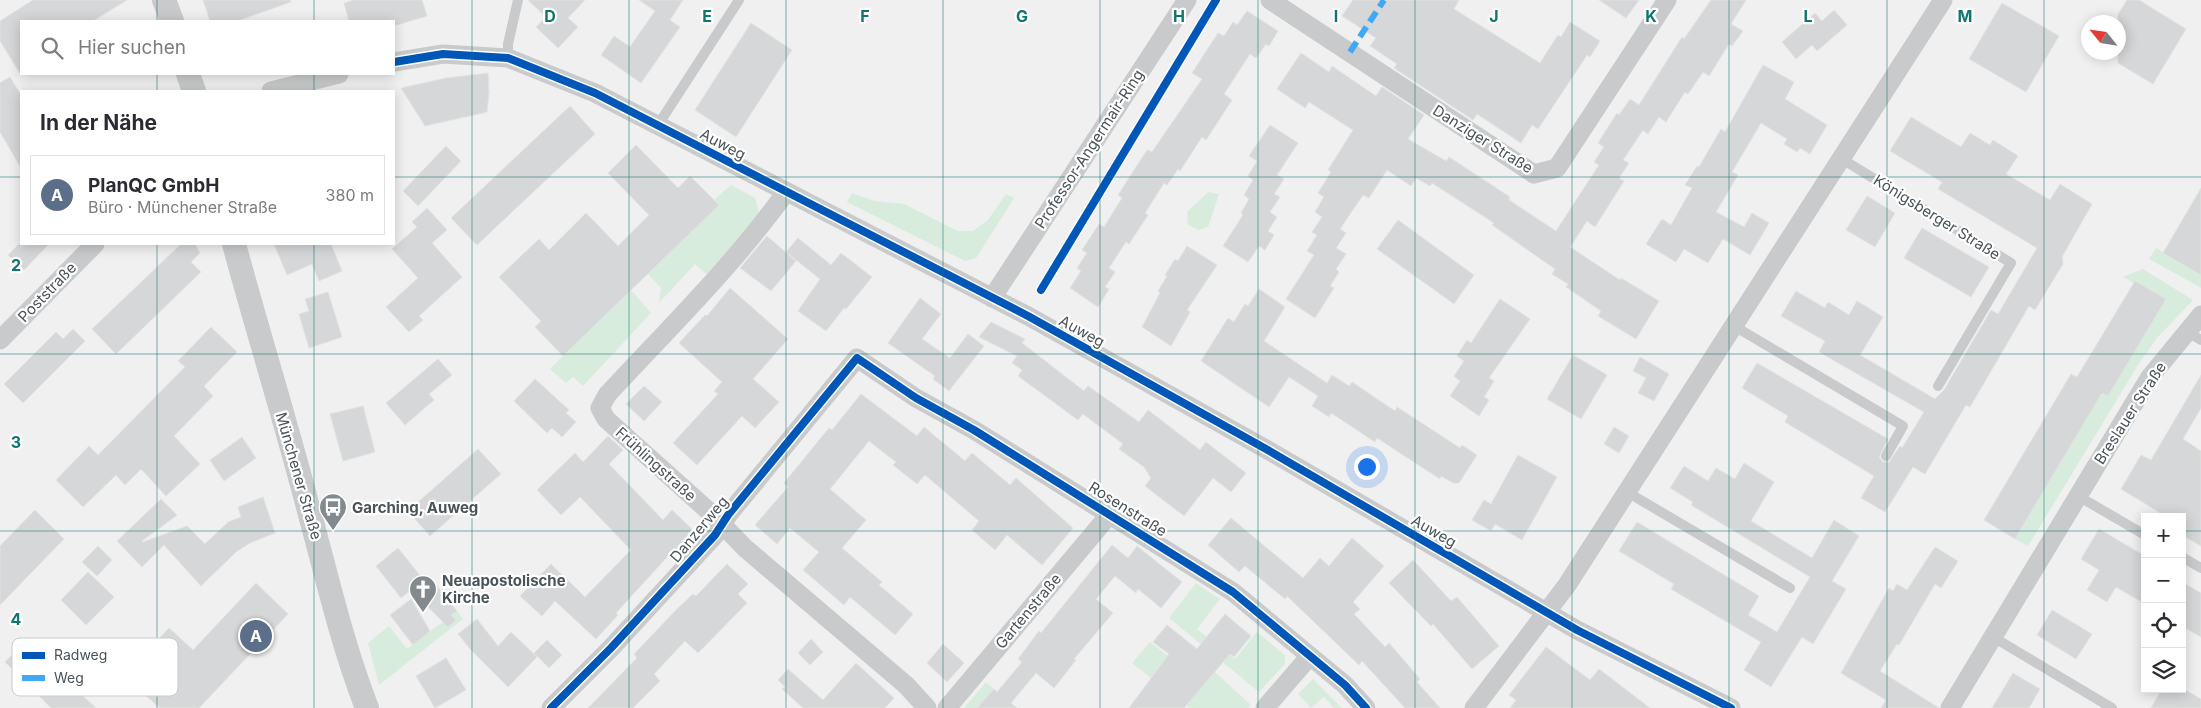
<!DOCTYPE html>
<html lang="de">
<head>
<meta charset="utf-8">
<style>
  body { margin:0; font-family:Inter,sans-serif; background:#f2f2f3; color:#2b2b33 }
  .controls { position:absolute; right:15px; bottom:15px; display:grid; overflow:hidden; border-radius:0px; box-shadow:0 2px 12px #0003 }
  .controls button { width:45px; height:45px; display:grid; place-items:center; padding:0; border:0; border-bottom:1px solid #e1e1e2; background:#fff; color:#2b2b33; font:25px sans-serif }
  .compass { position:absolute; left:2081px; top:15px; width:45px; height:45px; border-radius:50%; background:#fff; box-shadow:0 2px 12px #0003; rotate:300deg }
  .you { position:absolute; left:1366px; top:466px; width:18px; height:18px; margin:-12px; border:4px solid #fff; border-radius:50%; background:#1a73e8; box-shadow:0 0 0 8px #1a73e833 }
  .badge { display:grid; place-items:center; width:32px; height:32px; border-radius:50%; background:#1a73e8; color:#fff; font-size:16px; font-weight:700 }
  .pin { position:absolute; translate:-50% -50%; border:2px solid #fff; box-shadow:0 1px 5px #0006 }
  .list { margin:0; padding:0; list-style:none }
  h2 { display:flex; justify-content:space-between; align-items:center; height:65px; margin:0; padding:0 20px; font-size:21px }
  h2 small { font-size:16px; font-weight:400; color:#7c7c81 }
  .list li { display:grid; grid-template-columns:32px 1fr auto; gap:15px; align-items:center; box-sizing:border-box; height:80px; margin:0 10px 10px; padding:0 10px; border:1px solid #e1e1e2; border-radius:0px }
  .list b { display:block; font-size:19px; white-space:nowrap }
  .list p { margin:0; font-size:16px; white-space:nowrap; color:#7c7c81 }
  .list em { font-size:16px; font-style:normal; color:#7c7c81 }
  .icon { flex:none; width:28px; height:28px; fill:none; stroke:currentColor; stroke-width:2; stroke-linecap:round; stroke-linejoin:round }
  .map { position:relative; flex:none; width:2201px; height:708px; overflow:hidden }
  .search { position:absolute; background:#fff; box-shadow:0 2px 12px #0003; left:20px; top:20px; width:375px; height:55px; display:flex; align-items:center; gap:12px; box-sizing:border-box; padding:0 18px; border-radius:0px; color:#7c7c81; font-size:19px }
  .panel { position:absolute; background:#fff; box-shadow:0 2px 12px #0003; left:20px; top:90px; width:375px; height:155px; border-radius:0px }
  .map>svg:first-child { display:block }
</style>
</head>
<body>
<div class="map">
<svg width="2201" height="708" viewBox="0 0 2201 708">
  <rect width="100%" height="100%" fill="#f0f0f0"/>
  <path fill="#d7ecdd" d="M731 185 755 198 759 212 755 220 707 275 695 264 659 303 661 288 648 274 718 204 714 200Z
    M1208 192 1219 194 1208 227 1199 230 1188 225 1187 212Z
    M852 193 875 201 904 204 958 231H973L988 220 1006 194 1014 198 976 258 965 261 847 202Z
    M2156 248 2199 274 2201 271V288L2149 259Z
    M2143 269 2193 300 2157 338 2138 365 2028 546 2015 539 2102 393 2108 396 2165 299 2135 281 2134 283 2123 277Z
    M631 290 651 313 583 386 573 377 566 383 550 369Z
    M1196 583 1220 599 1197 629 1235 659 1257 632 1285 655V664L1259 692 1169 618Z
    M457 611 463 619 379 685 368 643 389 626 407 649Z
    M1150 642 1168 656 1162 663 1197 692 1215 672 1251 705 1248 708H1189L1132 663Z
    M1313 679 1342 708H1334L1324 697 1311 708 1298 694Z
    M986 682 994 689 977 708H964Z"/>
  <path fill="#d6d7d8" stroke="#e1e2e2" d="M33 0H127L93 21H21V75L0 41V21Z
    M203 0H290L291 2 237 21H210Z
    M354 0H422L427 16 394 26V21H349L344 3Z
    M528 0H585L568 18 578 27 558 48 536 27 546 17Z
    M639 0H683L670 20 680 27 641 83 601 55 614 36 630 47 655 11Z
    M1353 0H1459L1454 9 1540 63 1558 35 1561 37 1570 22 1600 41 1590 57 1587 55 1538 129 1532 125 1521 143 1477 114 1473 120 1394 68 1397 64 1370 46 1376 38 1342 16Z
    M1599 0H1639L1626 18Z
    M1711 0H1746L1731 24 1743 31 1732 46 1729 44 1709 76 1703 72 1688 94 1685 92 1666 122 1659 117 1648 134 1643 130 1623 160 1629 163 1619 178 1624 181 1595 227 1587 221 1570 247 1620 280 1621 278 1659 301 1636 339 1598 316 1601 311 1566 287 1568 284 1552 274 1555 269 1492 225 1494 223 1432 183 1430 186 1416 178 1411 186 1387 170 1369 198 1363 195 1340 229 1346 233 1336 248 1346 254 1336 269 1339 272 1330 286 1334 288 1315 318 1286 299 1314 255 1307 251 1317 235 1312 232 1322 217 1315 212 1324 197 1318 193 1331 172 1328 170 1353 130 1309 102 1305 108 1277 89 1301 53 1329 72 1332 66 1376 96 1382 87 1424 115 1408 139 1446 161 1449 157 1510 197 1509 200 1556 231 1599 165 1594 162 1604 147 1598 143 1617 113 1619 115 1630 99 1639 105 1682 37 1684 39Z
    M2127 0H2139L2186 29 2153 84 2118 63V14Z
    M2002 3 2059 36 2026 92 1969 59Z
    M1834 10 1847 25 1817 51 1812 45 1796 59 1782 42 1815 13 1822 21Z
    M1247 11 1278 31 1269 46 1266 44 1256 58 1250 54 1224 94 1232 100 1206 140 1202 137 1180 171 1178 169 1167 185 1164 183 1145 213 1148 215 1129 244 1126 242 1109 268 1115 272 1105 287 1109 289 1098 307 1070 288 1081 271 1077 268 1087 253 1082 250 1099 224 1104 227 1122 198 1118 195 1147 150 1152 152 1202 79 1192 73 1218 33 1224 36 1233 22 1237 25Z
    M751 23 792 50 736 137 695 110Z
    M1763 65 1794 82 1785 99 1827 125 1810 154 1800 148 1797 152 1784 144 1787 139 1761 123 1732 172 1738 175 1716 212 1744 227 1752 213 1769 223 1750 255 1723 239 1708 263 1684 249 1676 262 1646 244 1662 219 1671 225 1692 188 1685 185 1697 166 1699 167 1721 129 1725 132Z
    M488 73 489 92 487 112 425 126 401 88 446 78Z
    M10 77 21 95V168L0 132V83Z
    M570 106 595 134 477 245 451 218Z
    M1911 117 1961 147 1970 133 1990 145 1993 140 2018 156 2006 174 2050 200 2060 184 2092 204 2062 257 2063 264 2035 310 2029 306 1970 407 1966 405 1925 474 1913 467 1885 512 1861 498 1874 476 1785 422 1788 416 1742 388 1757 363 1888 439 1879 457 1883 462H1889L1900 446 1902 448 1924 412 1819 352 1825 341 1781 316 1796 291 1825 308 1828 302 1849 315 1857 301 1883 317 1860 355 1935 399 1944 390 1991 310 1998 314 2037 248 1938 189 1942 182 1890 151Z
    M1270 125 1298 143 1277 175 1284 179 1274 194 1280 197 1270 212 1277 217 1268 231 1274 235 1265 250 1259 246 1248 262 1223 246 1243 215 1241 213 1249 199 1244 195 1253 180 1248 176 1257 161 1249 156Z
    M636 145 678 188 690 176 719 205 563 356 535 327 541 321 499 277 539 239 549 250 586 213 618 246 649 215 608 173Z
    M446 146 461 161 418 206 403 191Z
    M2201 188V275L2163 253Z
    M1867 196 1895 213 1875 247 1846 230Z
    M427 208 447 230 432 243 462 277 419 316 423 320 409 332 386 307 418 278 392 249 417 227 412 222Z
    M1398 220 1474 275 1454 304 1377 249Z
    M1922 228 1989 267 1971 297 1904 258Z
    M767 236 796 261 771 291 740 268Z
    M798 238 831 265 841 253 872 277 846 309 844 308 826 331 798 311 820 279 786 252Z
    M19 244H49L24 270 8 255Z
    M181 244H195L200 253 191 262 201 272 116 354 92 329Z
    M274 244H331L342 271 319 281 312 264 287 275Z
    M1187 246 1217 265 1187 310 1190 312 1171 346 1142 327 1160 293 1158 291 1167 276 1165 275 1175 259 1178 261Z
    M2135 281 2166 299 2108 396 2102 393 2015 539 1984 520 2071 374 2077 377Z
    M730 288 788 339 753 379 779 402 755 428 742 416 697 465 673 443 718 394 714 391 722 382 679 343 705 315 707 316Z
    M1259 289 1285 307 1264 341 1327 383 1332 375 1349 386 1352 382 1395 411 1397 407 1460 448 1462 445 1477 455 1459 483H1453L1441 476 1440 479 1377 438 1375 442 1331 413 1329 417 1312 406 1318 396 1289 377 1269 407 1201 361 1228 318 1234 322 1245 304 1248 306Z
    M328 292 342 337 309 348 299 314 309 311 305 299Z
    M920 298 941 314 922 339 950 358 968 334 984 346 949 391 933 379 935 376 888 343Z
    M1500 299 1530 319 1489 378 1494 381 1484 397 1489 400 1479 416 1450 396 1460 381 1454 376 1464 361 1457 356 1467 340 1471 343Z
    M991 322 1025 339 1022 343 1084 391 1088 386 1139 422 1148 410 1200 450 1206 442 1246 473 1231 492 1213 478 1184 516 1145 486 1151 478 1144 467 1119 449 1123 444 1083 414 1078 420 1018 376 1022 370 1012 363 1017 356 979 337Z
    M211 327 237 352 204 386 213 396 174 436 200 464 166 496 141 469 125 485 116 475 83 507 56 480 89 446 98 455 185 367 178 361Z
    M73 329 85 341 23 403 4 384 56 332 63 339Z
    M1573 355 1607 375 1581 419 1547 399Z
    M1640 357 1669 374 1654 401 1638 393 1646 378 1633 371Z
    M438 359 452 375 429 394 434 400 405 425 386 403Z
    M2201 375V408L2183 439 2201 451V546L2182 535V517H2167L2121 489 2141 455 2151 460Z
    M535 379 569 410 566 413 576 422 562 437 552 428 547 433 514 401Z
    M644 386 662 402 644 421 626 404Z
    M861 394 917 436 924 427 965 461 972 453 1010 485 1016 478 1073 528 1042 565 1007 535 995 550 972 530 979 521 925 475 917 484 893 465 896 462 869 441 830 489 866 520 842 548 882 582 879 585 913 614 895 635 850 597 844 605 803 570 819 552 790 528 777 544 755 525 788 487 784 483 829 428 832 430Z
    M363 406 375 452 343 461 330 414Z
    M1614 427 1629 436 1619 453 1604 444Z
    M608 436 623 450 609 464 663 520 672 510 695 532 670 557 668 556 616 613 618 615 596 639 555 601 542 616 520 596 551 564 585 597 631 550 580 497 561 515 537 490 575 453 583 462Z
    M242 437 256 458 224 481 210 460Z
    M478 449 501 474 430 536 408 511Z
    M1518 455 1557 477 1522 540 1495 524 1491 531 1472 520 1484 500 1491 504Z
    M1744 463 1774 482 1751 521 1812 558 1834 520 1859 536 1832 581 1846 589 1813 644 1802 637 1771 687 1744 670 1761 642 1671 589 1674 584 1619 551 1637 522 1759 596 1748 615 1777 632 1810 577 1691 505 1693 502 1670 488 1684 466 1708 481 1716 468 1735 479Z
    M263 497 275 533 250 543 236 552 201 586 164 545 142 567 117 541 161 499 177 515 142 541 143 542 187 526 205 544 228 522 241 517 238 507Z
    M35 510 64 539 0 605V546Z
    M1231 518 1303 578 1320 558 1329 566 1352 538 1384 566 1353 602 1360 609 1354 614 1385 647 1389 643 1420 679 1417 682 1440 708H1405L1362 661 1359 665 1287 596 1285 599 1245 566 1239 572 1208 545Z
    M2099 529 2145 556V604L2116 587 2107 602 2087 590 2099 570 2081 559Z
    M1112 545 1128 558 1137 546 1182 582 1161 608 1138 589 1136 593 1115 576 1096 599 1113 613 1074 659 1076 660 1054 688 1036 673 1011 703 1017 708H977L994 689 997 692 1022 662 1018 659 1039 631 1041 633Z
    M98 546 112 560 97 576 82 562Z
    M1935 547 1958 561 1941 588 1935 584 1899 645 1897 644 1880 671 1939 708H1881L1886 700 1841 673 1889 588 1893 591 1897 584 1907 590Z
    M398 548 431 589 436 585 457 611 451 615 456 620 448 627 411 590 401 598 376 566Z
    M1413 560 1451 601 1457 597 1499 646 1472 669 1433 624 1431 626 1389 583Z
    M727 564 748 584 738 594 747 603 698 653 685 641 654 674 660 681 633 708H588L637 658 634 654 677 609 693 594 696 596Z
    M88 572 114 597 86 625 61 600Z
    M2182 582 2201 593V637L2182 626Z
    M256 583 288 614 199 708H160L146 696 154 686 133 666 169 628 193 650Z
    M411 599 430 631 413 645 390 615Z
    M2052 610 2092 634 2076 659 2037 635Z
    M1225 614 1251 636 1234 657 1230 654 1184 708H1129L1169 654 1153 642 1167 625 1197 649Z
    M477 619 498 646 511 632 537 657 508 687 471 650 458 634Z
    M811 639 823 652 810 665 798 653Z
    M26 640 73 687 96 708H51L5 662Z
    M547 640 562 655 549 668 534 653Z
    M943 644 964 663 947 682 927 663Z
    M1546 647 1590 680 1599 669 1650 708H1510L1516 700 1509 695Z
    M446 658 466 690 435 708 416 676Z
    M856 663 894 698 885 708H803L782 689 785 687 778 680 788 669 823 700Z
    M2013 673 2040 689 2029 708H1992Z
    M2162 689H2184L2201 699V708H2151Z"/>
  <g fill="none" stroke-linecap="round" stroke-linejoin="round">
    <path stroke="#c8cacb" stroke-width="10" d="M508 58V44L518 0
      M658 125 739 0
      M1842 159 2011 263 1938 386
      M1734 326 1903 426 1886 456
      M2186 331 2201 340
      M1627 492 1790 588
      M2078 496 2145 535
      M2182 557 2201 568
      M1993 637 2112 708"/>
    <path stroke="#c8cacb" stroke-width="19" d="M1270 0 1534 174 1557 168 1667 0
      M394 62 443 54 508 58 595 93 1028 316 1266 449 1577 630 1731 708
      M271 91 339 74
      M786 192C734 265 668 329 607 395L600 408 606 419 713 515 745 548 906 685 927 708
      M992 298 1187 0
      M0 340 95 244
      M551 708 611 648 715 535 728 515 857 358 916 398 974 430 1233 592 1345 685 1366 708
      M947 708 1110 514
      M1265 708 1309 657
      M1474 708 1567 585 1943 0
      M1950 708 2150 377 2201 315"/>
    <path stroke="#c8cacb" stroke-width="24" d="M164 0 172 21
      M188 74 194 91
      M234 244C258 333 286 422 309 511 327 577 342 644 367 708"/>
    <path stroke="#3fa9f5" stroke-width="6" stroke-dasharray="12 6" stroke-linecap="butt" d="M1350 52 1384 0"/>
    <g stroke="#fff" stroke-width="11">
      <path id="cycleway" d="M394 62 443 54 508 58 595 93 1028 316 1266 449 1577 630 1731 708
        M1041 290 1216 0
        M551 708 611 648 715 535 728 515 857 358 916 398 974 430 1233 592 1345 685 1366 708"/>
    </g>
    <use href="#cycleway" stroke="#0057b8" stroke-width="8"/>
  </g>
  <path fill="none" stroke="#0f766e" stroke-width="1" stroke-opacity="0.55" d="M157 0V21M314 0V21M472 0V708M629 0V708M786 0V708M943 0V708M1100 0V708M1258 0V708M1415 0V708M1572 0V708M1729 0V708M1887 0V708M2044 0V708M157 74V91M314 74V91M0 177H21M394 177H2201M157 244V708M314 244V708M0 354H2201M0 531H2145M2182 531H2201"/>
  <defs>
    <g id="bus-pin" transform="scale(1.4375)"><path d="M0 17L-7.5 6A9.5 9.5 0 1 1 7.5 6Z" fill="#838a8e" stroke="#fff"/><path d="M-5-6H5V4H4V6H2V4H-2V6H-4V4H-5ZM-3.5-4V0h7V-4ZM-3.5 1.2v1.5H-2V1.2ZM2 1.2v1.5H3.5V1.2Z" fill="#fff"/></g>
    <g id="church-pin" transform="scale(1.4375)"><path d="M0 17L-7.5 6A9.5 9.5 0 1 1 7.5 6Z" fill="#838a8e" stroke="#fff"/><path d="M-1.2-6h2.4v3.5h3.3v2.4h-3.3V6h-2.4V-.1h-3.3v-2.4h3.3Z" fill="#fff"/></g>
  </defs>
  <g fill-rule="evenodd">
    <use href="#bus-pin" x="333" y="507"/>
    <use href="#church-pin" x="423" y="589"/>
  </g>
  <g text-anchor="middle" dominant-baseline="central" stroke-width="4.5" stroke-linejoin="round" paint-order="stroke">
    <g font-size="15" fill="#49535a" stroke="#fff">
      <text transform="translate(1483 139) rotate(32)">Danziger Straße</text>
      <text transform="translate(723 144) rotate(28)">Auweg</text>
      <text transform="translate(1089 149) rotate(-57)">Professor-Angermair-Ring</text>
      <text transform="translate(1937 217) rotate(32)">Königsberger Straße</text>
      <text transform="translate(47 292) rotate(-46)">Poststraße</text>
      <text transform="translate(1082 331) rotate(29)">Auweg</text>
      <text transform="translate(2130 413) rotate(-57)">Breslauer Straße</text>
      <text transform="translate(656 464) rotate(42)">Frühlingstraße</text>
      <text transform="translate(299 476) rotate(74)">Münchener Straße</text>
      <text transform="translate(1128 509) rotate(32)">Rosenstraße</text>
      <text transform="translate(699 529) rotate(-50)">Danzerweg</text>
      <text transform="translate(1434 531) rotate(30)">Auweg</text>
      <text transform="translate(1028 611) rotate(-50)">Gartenstraße</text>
    </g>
    <g font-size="15" font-weight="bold" fill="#49535a" stroke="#fff" text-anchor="start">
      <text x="352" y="507">Garching, Auweg</text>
      <text x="442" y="580">Neuapostolische<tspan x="442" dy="17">Kirche</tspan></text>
    </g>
  </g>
  <rect x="12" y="638" width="166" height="58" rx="8" fill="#fff" stroke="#c8cbce" stroke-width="1"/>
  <rect x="22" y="652" width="23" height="7" fill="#0057b8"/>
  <rect x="22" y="675" width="23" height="6" fill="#3fa9f5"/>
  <g font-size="14" fill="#49535a">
    <text x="54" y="660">Radweg</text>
    <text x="54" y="683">Weg</text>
  </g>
  <g font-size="16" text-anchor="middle" font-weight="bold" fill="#0f766e" stroke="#fff" stroke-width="4.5" stroke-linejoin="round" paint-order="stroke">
    <text x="550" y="22">D</text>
    <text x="707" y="22">E</text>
    <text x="865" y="22">F</text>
    <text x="1022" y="22">G</text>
    <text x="1179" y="22">H</text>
    <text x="1336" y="22">I</text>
    <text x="1494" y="22">J</text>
    <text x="1651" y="22">K</text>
    <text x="1808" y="22">L</text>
    <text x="1965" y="22">M</text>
    <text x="16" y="271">2</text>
    <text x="16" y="448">3</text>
    <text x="16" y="625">4</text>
  </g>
</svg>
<div class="controls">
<button>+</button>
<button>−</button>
<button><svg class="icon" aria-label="locate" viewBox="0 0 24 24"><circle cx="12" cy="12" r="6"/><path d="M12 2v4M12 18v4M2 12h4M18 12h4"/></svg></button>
<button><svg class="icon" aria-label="layers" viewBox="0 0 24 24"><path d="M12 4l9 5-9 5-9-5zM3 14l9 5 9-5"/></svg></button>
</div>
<svg class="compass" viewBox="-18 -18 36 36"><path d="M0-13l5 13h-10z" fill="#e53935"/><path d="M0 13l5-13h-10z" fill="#7c7c81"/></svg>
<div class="you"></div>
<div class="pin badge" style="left:256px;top:636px;background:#5c6f8a">A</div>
<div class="search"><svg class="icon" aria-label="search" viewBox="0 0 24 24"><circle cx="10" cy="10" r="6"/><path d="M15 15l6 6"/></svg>Hier suchen</div>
<section class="panel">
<h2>In der Nähe<small></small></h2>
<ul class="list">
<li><span class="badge" style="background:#5c6f8a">A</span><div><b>PlanQC GmbH</b><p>Büro · Münchener Straße</p></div><em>380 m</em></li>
</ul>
</section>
</div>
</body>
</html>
